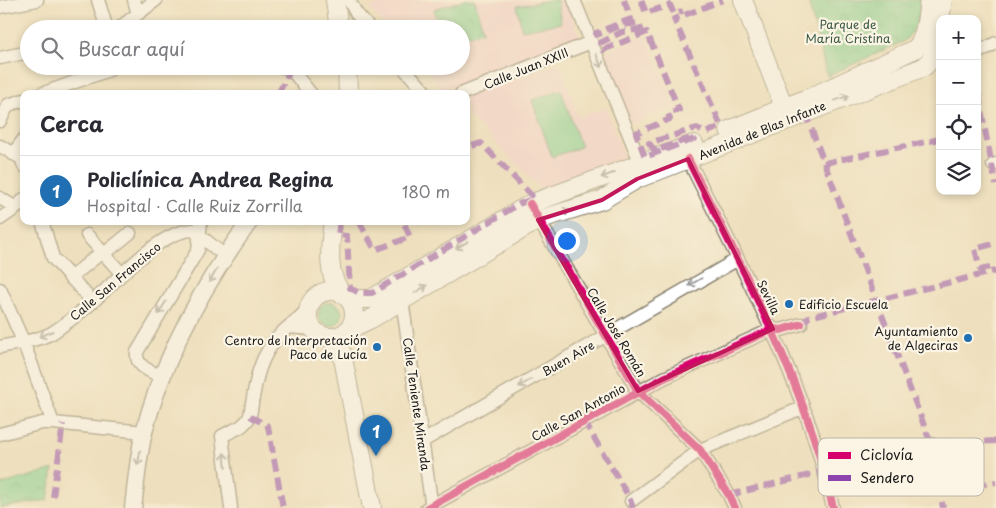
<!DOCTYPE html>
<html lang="es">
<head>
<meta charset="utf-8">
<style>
  body { margin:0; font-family:"Playpen Sans",sans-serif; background:#f7f7f7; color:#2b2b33 }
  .controls { position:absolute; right:15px; top:15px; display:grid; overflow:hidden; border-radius:10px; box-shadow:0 2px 8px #0003 }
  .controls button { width:45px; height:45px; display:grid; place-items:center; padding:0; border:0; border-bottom:1px solid #e1e1e2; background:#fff; color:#2b2b33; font:25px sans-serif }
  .you { position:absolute; left:566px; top:240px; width:18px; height:18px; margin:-12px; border:4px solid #fff; border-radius:50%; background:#1a73e8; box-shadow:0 0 0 8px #1a73e833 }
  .badge { display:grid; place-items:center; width:32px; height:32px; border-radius:50%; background:#1f6fb2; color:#fff; font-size:16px; font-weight:700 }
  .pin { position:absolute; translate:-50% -41px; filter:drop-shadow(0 1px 2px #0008) }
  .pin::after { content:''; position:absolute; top:26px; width:18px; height:15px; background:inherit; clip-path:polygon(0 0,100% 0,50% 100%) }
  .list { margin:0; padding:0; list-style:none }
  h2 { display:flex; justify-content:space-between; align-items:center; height:65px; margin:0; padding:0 20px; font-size:21px }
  h2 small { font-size:16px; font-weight:400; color:#7c7c81 }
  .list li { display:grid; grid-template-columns:32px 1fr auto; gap:15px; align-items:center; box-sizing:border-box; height:70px; padding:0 20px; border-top:1px solid #e1e1e2 }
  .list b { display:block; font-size:19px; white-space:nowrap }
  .list p { margin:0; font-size:16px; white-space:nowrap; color:#7c7c81 }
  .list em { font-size:16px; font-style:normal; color:#7c7c81 }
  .icon { flex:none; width:28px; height:28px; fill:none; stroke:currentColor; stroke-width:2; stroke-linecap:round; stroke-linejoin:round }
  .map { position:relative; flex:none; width:996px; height:508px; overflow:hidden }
  .search { position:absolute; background:#fff; box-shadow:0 2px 8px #0003; left:20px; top:20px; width:450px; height:55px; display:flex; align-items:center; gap:12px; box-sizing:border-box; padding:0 18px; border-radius:28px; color:#7c7c81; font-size:19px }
  .panel { position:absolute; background:#fff; box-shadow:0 2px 8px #0003; left:20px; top:90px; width:450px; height:135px; border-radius:10px }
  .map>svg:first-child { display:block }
</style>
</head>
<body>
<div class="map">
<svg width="996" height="508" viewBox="0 0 996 508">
  <defs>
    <pattern id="grass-dots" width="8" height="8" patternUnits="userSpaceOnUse" patternTransform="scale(1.25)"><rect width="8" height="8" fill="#7dd193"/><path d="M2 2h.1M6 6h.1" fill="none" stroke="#6bb37e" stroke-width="1.8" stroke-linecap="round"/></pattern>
    <pattern id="park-crowns" width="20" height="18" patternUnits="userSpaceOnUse" patternTransform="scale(1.25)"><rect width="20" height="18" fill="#7dd193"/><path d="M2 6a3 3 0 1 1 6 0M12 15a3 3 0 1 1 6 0" fill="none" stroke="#6bb37e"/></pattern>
  </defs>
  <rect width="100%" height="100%" fill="#fcf5e5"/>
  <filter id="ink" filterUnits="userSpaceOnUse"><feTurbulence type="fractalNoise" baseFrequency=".02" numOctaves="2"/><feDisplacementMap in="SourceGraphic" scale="10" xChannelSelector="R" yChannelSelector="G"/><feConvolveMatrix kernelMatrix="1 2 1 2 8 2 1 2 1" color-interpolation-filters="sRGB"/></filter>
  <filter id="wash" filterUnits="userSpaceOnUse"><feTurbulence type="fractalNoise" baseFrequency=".0096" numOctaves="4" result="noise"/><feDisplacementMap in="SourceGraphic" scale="20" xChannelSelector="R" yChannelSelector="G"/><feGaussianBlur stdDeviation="1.12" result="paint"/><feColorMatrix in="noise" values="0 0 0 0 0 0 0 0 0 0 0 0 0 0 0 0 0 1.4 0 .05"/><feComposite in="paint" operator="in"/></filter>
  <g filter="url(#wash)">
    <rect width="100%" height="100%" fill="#eee0be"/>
    <path fill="#f7cfd2" d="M387 0H566L581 39 444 90 422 66H461V29H387L369 8Z
      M646 36 675 107 631 124 602 54Z
      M560 63 578 117 606 107 624 156 541 189 466 113V97Z"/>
    <path fill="url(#grass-dots)" stroke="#4c7658" d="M318 314a12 12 0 1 1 24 0a12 12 0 1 1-24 0Z"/>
    <path fill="url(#park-crowns)" stroke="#4c7658" d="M465 0H475L483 31 461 37V29H439L434 9Z
      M808 0H921C919 16 917 30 904 41L827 76Z
      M53 469 48 500 0 508V485Z"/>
    <path fill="#7dd193" stroke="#4c7658" d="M550 0H557L561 23 522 30 517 6Z
      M561 90 581 147 552 157 532 100Z"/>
  </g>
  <g filter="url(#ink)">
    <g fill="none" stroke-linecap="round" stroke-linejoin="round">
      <g stroke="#857e6d" stroke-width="15">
        <path id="minor" d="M98 0 107 29
          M134 0 138 14
          M349 0 356 13 370 29
          M574 0 641 164
          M0 7 37 0
          M118 29 156 0
          M977 53 996 43
          M0 58 29 52
          M279 66 291 69 311 94
          M402 66 427 94
          M41 94 109 70
          M461 94 591 42
          M0 121 8 105 24 100
          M0 146 21 158 24 166
          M13 154 24 139
          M688 159C743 270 807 386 833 508
          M993 165 996 164
          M0 198 16 208
          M534 212 638 391 700 450 729 495 735 508
          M0 219 16 208 24 199
          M42 221 53 258 92 301
          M87 235 122 274
          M104 254 130 233
          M70 278 102 252
          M0 289 23 341 53 423
          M402 300 432 508
          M288 327 313 329
          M0 347C14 344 40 340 52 333 68 322 86 309 100 295 123 274 161 231 193 230L225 256
          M162 377C151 371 135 367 137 352L198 250 201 221
          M0 434 42 423H53L144 432
          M423 441 738 259
          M825 471 931 444
          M631 501 700 450 802 408
          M231 508 222 436C234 429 243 429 250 416 255 386 257 359 279 336 288 325 301 319 309 307
          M427 508 664 378 773 329 781 330 801 324"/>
      </g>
      <g stroke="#857e6d" stroke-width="19">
        <path id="tertiary" d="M133 508C136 483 138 457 144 432 164 355 203 285 250 221"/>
      </g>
      <g stroke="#857e6d" stroke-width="20">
        <path id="secondary" d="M335 0 339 29
          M743 0 788 118
          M940 19 943 0
          M347 66 348 94
          M729 130 813 96 915 49C926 39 927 15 929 0
          M333 221C330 246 325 277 344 295
          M308 314a23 23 0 1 1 46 0a23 23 0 1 1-46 0Z
          M349 299H371L530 204 694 144
          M348 330 371 319 538 220 602 200 637 179 924 67C937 56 937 36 940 20
          M329 337 342 353 372 508"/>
      </g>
      <use href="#minor" stroke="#fff" stroke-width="12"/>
      <use href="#tertiary" stroke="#fff" stroke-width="16"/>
      <use href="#secondary" stroke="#fff" stroke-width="18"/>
      <path stroke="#8e44ad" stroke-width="6" stroke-dasharray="12 6" stroke-linecap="butt" d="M624 0 631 19 596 33V35L623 25 638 23 641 29 622 32 600 43 603 50 647 32 679 110 668 114 670 119 636 133 645 157 694 139 693 137 655 151 649 143 697 128 706 133 721 126 674 19 723 0
        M641 0 646 13 670 5 674 14 683 11
        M977 76 981 110 996 185
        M278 94 291 69
        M805 112 931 444 943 508
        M824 163 940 139
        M340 221 338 235 347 236 350 288 359 293H372L519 204 534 198 481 143 466 148
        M359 221 375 250 410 237 403 221
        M990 267 980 269 975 249 996 243
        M801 324 809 317 996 271
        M250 416 268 426 283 508
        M584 421 629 497 633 508
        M931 444 996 441
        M940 491 996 482
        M729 495 825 471
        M53 497 63 424"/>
      <g stroke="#fcf5e5" stroke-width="11">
        <path id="cycleway" d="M688 159C743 270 807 386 833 508
          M530 204 638 391 700 450 729 495 735 508
          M427 508 664 378 773 329 781 330 801 324"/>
      </g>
      <use href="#cycleway" stroke="#d6006c" stroke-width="8"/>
    </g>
    <defs><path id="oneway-shaft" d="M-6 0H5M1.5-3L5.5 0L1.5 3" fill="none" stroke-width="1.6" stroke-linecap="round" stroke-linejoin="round" transform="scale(1.25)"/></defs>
    <g stroke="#999">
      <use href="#oneway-shaft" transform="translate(599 61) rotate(67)"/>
      <use href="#oneway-shaft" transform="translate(842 98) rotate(-20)"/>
      <use href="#oneway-shaft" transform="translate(608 175) rotate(161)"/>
      <use href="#oneway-shaft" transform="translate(563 212) rotate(-17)"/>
      <use href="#oneway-shaft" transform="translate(462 245) rotate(149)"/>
      <use href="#oneway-shaft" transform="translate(213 276) rotate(121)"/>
      <use href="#oneway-shaft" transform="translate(695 282) rotate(150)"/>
      <use href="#oneway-shaft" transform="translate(421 289) rotate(-31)"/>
      <use href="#oneway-shaft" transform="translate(162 308) rotate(121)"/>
      <use href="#oneway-shaft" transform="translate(46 334) rotate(158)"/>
      <use href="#oneway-shaft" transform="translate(525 383) rotate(150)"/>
      <use href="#oneway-shaft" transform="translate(139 458) rotate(99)"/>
      <use href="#oneway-shaft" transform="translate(225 460) rotate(-97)"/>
    </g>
  </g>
  <path d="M0 0H996V508H0ZM688 159 773 329 638 391 538 220 602 200 637 179Z" fill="#eee0be" fill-opacity=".55" fill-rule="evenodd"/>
  <path fill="none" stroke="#c2185b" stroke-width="4" stroke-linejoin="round" d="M688 159 773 329 638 391 538 220 602 200 637 179Z"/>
  <g fill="#1f6fb2" stroke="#fcf5e5" stroke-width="2">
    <circle cx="789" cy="304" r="5"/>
    <circle cx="968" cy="338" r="5"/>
    <circle cx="377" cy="347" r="5"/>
  </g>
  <g text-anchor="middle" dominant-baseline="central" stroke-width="4.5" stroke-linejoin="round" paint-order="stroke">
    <g font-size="12" fill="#3e5b46" stroke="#fcf5e5">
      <text x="848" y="24">Parque de<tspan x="848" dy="14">María Cristina</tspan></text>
    </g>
    <g font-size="12" fill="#1c1c1c" stroke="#fcf5e5">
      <text transform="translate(526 68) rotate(-22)">Calle Juan XXIII</text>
      <text transform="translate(762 130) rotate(-22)">Avenida de Blas Infante</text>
      <text transform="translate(115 281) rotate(-40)">Calle San Francisco</text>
      <text transform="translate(769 297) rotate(64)">Sevilla</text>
      <text transform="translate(617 332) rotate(59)">Calle José Román</text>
      <text transform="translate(568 358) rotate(-30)">Buen Aire</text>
      <text transform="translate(417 404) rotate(82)">Calle Teniente Miranda</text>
      <text transform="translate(578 412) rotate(-29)">Calle San Antonio</text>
    </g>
    <g font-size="12" fill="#1c1c1c" stroke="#fcf5e5" text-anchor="end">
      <text x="799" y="304" text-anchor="start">Edificio Escuela</text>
      <text x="958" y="331">Ayuntamiento<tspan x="958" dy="14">de Algeciras</tspan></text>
      <text x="367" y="340">Centro de Interpretación<tspan x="367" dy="14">Paco de Lucía</tspan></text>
    </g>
  </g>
  <rect x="818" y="438" width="166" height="58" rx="8" fill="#fcf5e5" stroke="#b9b4a9" stroke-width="1"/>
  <rect x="828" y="452" width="23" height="7" fill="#d6006c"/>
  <rect x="828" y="475" width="23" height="6" fill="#8e44ad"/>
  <g font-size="14" fill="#1c1c1c">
    <text x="860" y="460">Ciclovía</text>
    <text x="860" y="483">Sendero</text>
  </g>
</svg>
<div class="controls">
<button>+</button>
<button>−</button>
<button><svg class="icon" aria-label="locate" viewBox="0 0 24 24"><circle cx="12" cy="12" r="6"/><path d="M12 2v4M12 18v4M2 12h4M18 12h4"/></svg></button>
<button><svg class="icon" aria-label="layers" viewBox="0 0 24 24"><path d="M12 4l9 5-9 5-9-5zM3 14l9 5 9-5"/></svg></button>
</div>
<div class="you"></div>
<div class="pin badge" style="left:376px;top:456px">1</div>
<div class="search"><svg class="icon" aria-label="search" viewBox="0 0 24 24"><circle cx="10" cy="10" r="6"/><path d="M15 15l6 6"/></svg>Buscar aquí</div>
<section class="panel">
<h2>Cerca<small></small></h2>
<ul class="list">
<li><span class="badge">1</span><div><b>Policlínica Andrea Regina</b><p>Hospital · Calle Ruiz Zorrilla</p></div><em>180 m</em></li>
</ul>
</section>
</div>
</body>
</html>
